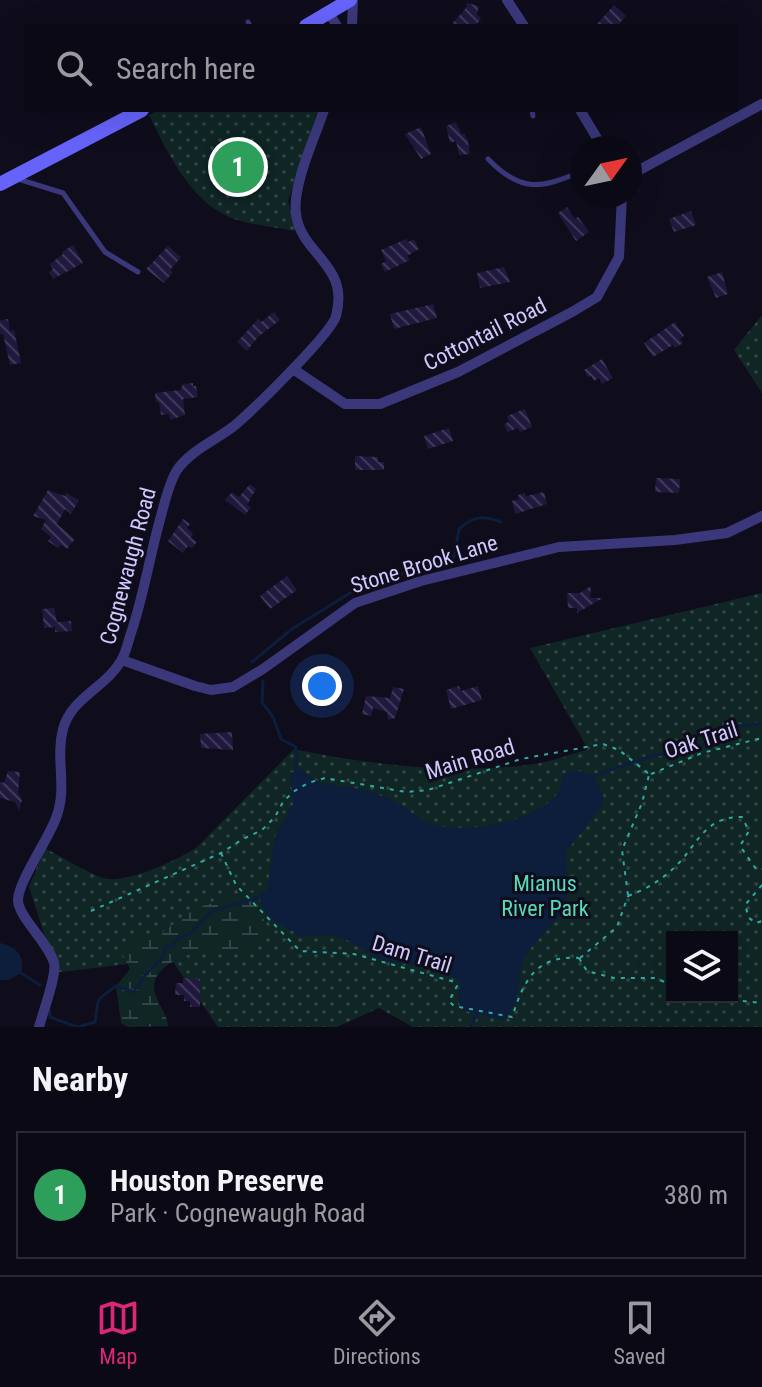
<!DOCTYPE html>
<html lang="en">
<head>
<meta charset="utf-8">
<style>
  body { margin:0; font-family:"Roboto Condensed",sans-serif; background:#14121e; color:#f1f3f6 }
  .controls { position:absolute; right:24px; bottom:24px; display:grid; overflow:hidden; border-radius:0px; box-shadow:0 8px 32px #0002 }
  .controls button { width:72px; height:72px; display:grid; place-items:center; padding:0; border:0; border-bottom:2px solid #2b2a34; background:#0b0915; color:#f1f3f6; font:40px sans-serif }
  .compass { position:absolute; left:570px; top:136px; width:72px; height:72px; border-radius:50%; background:#0b0915; box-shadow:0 8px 32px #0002; rotate:57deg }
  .you { position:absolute; left:322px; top:686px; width:28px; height:28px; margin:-20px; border:6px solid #fff; border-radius:50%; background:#1a73e8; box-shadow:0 0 0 12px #1a73e833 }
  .badge { display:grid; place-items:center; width:52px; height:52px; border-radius:50%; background:#db2777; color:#fff; font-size:26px; font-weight:700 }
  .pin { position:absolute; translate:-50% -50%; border:4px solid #fff; box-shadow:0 2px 8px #0006 }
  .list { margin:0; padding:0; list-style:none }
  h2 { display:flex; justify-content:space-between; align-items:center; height:104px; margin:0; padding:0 32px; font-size:34px }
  h2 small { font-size:26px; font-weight:400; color:#9a9aa0 }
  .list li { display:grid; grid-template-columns:52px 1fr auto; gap:24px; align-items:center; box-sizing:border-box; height:128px; margin:0 16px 16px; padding:0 16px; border:2px solid #2b2a34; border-radius:0px }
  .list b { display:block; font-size:30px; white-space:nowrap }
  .list p { margin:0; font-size:26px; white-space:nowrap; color:#9a9aa0 }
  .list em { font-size:26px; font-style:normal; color:#9a9aa0 }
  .icon { flex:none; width:44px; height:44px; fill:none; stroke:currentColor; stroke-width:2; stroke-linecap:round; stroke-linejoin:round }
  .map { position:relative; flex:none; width:762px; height:1027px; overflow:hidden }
  .search { position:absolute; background:#0b0915; box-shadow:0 8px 32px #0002; left:24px; right:24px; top:24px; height:88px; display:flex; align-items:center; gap:20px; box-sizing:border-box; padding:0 28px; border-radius:0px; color:#9a9aa0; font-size:30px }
  .sheet { height:248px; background:#0b0915 }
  nav { display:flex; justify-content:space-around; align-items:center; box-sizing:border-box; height:112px; border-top:2px solid #2b2a34; background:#0b0915; font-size:22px; color:#9a9aa0 }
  nav a { display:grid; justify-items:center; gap:4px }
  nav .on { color:#db2777 }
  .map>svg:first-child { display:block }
</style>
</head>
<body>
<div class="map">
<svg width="762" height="1027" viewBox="0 0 762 1027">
  <defs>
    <pattern id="green-dots" width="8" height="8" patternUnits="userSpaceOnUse" patternTransform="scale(2)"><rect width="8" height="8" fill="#0f2625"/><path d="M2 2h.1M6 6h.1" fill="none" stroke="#314446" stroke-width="1.8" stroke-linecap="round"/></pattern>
    <pattern id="wetland-marsh" width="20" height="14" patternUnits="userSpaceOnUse" patternTransform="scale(2)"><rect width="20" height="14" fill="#0f2625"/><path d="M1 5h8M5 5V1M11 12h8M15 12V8" fill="none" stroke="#314446"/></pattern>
    <pattern id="building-back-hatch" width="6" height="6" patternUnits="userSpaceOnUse" patternTransform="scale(2)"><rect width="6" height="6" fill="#20193d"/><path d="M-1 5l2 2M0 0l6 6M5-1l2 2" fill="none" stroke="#3f395a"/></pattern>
  </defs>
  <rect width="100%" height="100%" fill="#0f0c1c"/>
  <path fill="url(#green-dots)" fill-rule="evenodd" d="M159 110H319L288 201 296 231C275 227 240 224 223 214 187 195 166 149 149 115Z
    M762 315V393L734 350Z
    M762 593V1027H413L379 1008 337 1027H218L171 959 52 973 53 962 29 887 45 848C58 855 96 878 108 879 132 881 178 860 197 847L294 749C370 765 463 776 540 763 556 760 572 754 588 749L530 648ZM672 937H732V997H672Z"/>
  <path fill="url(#wetland-marsh)" d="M248 892 260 894 259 905 265 913C263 922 263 936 258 943 245 962 224 949 206 951 187 953 155 965 154 986 154 1001 167 1011 168 1026L128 1027 121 1023 116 986 130 969 123 955 126 945 139 937 157 936 196 908Z"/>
  <path fill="#0c1e3c" d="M302 769C318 789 342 784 364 790 374 793 388 798 398 803 409 809 417 818 429 823 461 836 540 822 559 791 562 786 563 778 564 773L580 771 593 776 604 797 598 811 566 852 568 889 565 909 529 950 521 966 517 1000 505 1020 461 1010 458 998 460 983C446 964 405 966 384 960 367 955 356 942 339 937 327 933 315 936 302 937 286 925 258 918 260 894L267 890 275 836 293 804 290 773Z
    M0 943C16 946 26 956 21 973L9 980H0Z"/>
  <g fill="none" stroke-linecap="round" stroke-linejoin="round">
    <path stroke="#0c1e3c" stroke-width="3" d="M252 662 292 629 358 588 454 557 459 529C474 516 482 515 501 522
      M263 681 262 702 273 717 281 739 296 747 297 771
      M590 779 593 776 654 755 690 752 737 726 762 724
      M21 973 40 985
      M49 1010 50 1017 77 1027
      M78 1027 95 1022C100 996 92 1004 116 986L134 992 142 979 163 956 166 946 174 945 178 938 189 934 212 911 260 897
      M470 1027 478 1013"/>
  </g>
  <path fill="url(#building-back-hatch)" d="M467 3 479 6 477 14 481 19 475 26H450L466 8Z
    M614 5 626 16 617 26H595Z
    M456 122 462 135 464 133 468 141 470 154 459 155 456 141 450 143 446 126Z
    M421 127 431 154 421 159 405 134Z
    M567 207 575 219 578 217 589 232 576 241 558 213Z
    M691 211 696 225 674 232 669 219Z
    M406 239 408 242 414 239 419 249 407 256 410 260 385 272 381 264 386 261 381 250Z
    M73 245 83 263 53 279 49 272 53 269 50 264 63 254 62 252Z
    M168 246 181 257 170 270 173 272 164 283 146 269Z
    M504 267 510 282 480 288 477 273Z
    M722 272 728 294 716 298 707 277Z
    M433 304 437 318 394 329 390 314Z
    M274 312 280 320 258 337 247 351 237 342 258 319 261 322Z
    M8 319 10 331 14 330 21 363 10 365 3 334H0V320Z
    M675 322 684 336 680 339 683 343 675 348 673 345 653 357 644 343Z
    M602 359 613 378 602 384 599 378 594 381 591 376 588 377 584 370Z
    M193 383V386H196L198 397 183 399 185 415 170 420 169 414 161 415 159 402H156L155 393 180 390 183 384Z
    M525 409 532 427 520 432 518 428 507 432 504 424 509 422 507 416Z
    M449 428 453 441 428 449 424 436Z
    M355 456 378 457V462H384V470H355Z
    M656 478 680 479 679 493 655 492Z
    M250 484 256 489 247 505 251 507 245 515 225 500 232 492 239 497Z
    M48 490 65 496 66 493 79 500 71 514 65 509 57 524 75 539 67 549 61 545 58 548 48 541 51 537 41 529 46 520 33 516Z
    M544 492 547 504 515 514 512 501 519 499 518 495 525 493 526 496Z
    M183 519 190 524 187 528 193 533 191 538 197 542 192 548 188 546 183 553 168 541Z
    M287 576 297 590 270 609 260 596Z
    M591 586 590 598H603L577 613V608H568L567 593H580Z
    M54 608 57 622 71 621 72 631 55 632V627L44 628 42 609Z
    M459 686 461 691 478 686 482 700 451 709 446 690Z
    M393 687 404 689 395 718 388 720 387 712 373 708 371 716 362 714 366 696 390 698Z
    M232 732 233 750 201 748 200 734Z
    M8 771 20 772 18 792 22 800 19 810 15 802 0 798V782L4 783Z
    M183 978 200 979V1007H190V1001H184V995H175L176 983H183Z"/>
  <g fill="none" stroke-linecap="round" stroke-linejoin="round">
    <path stroke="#30aaa3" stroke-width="2" stroke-dasharray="4 6" stroke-linecap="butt" d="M651 774 702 753 762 738
      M221 853 236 885 300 951 354 954 455 982 457 986 449 1001 454 1006 512 1017C524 981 535 955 579 958
      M762 885 745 905 749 918 756 923 762 921
      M628 895 622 850 642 803 649 775
      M628 896C647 889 663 879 677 865 698 843 706 816 742 817L749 831 740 846 756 869H762
      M91 911 221 853 243 839 262 830 275 817 283 802 293 792 308 783 325 778 406 792 428 790 521 759 603 744 619 750 649 774
      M579 958 587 971 614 978H655L672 985
      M580 958 617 927 628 896
      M703 997 762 1003"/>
    <path stroke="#3a387a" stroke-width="5" d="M248 22 250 26
      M532 110 533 116
      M488 159C521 193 541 189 582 171
      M18 179 63 193 105 252 138 272"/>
    <path stroke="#3a387a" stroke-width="10" d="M507 0 524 26
      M329 13 337 26
      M352 26 353 0
      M580 110 603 148
      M630 175 762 104
      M293 369 345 404H380L458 372 572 312 597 297 619 257 622 196
      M122 660 195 686 211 690 233 687 263 669 355 603 421 581 559 547 675 540 727 533 762 516
      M39 1027C43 1012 57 975 54 963 49 943 18 917 18 900 18 882 48 840 56 818 68 787 55 760 63 729 71 698 106 687 121 661 126 653 128 642 131 633 144 595 150 554 161 516 165 501 169 483 177 470 190 451 216 440 234 426 252 411 331 334 336 316 350 264 301 255 296 214 292 185 315 138 324 110"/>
    <path stroke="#6663fa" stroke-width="14" d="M306 26 350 0
      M0 184 142 110"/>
  </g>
  <g text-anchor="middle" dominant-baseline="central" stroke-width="6" stroke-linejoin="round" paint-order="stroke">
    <g font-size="22" fill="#cfc9fd" stroke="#0f0c1c">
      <text transform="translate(485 334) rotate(-27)">Cottontail Road</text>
      <text transform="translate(424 564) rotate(-17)">Stone Brook Lane</text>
      <text transform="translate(128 566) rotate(-75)">Cognewaugh Road</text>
      <text transform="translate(701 740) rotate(-18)">Oak Trail</text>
      <text transform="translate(470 759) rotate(-17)">Main Road</text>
      <text transform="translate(412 954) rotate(17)">Dam Trail</text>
    </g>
    <g font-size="22" fill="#58dab9" stroke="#0f0c1c">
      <text x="545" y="883">Mianus<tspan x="545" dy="25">River Park</tspan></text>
    </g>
  </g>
</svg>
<div class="controls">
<button><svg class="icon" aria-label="layers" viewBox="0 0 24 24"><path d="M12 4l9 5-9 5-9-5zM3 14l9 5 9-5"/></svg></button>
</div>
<svg class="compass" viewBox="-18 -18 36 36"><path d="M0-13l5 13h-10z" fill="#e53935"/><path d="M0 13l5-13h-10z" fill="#9a9aa0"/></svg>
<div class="you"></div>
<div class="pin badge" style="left:238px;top:167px;background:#2e9e5b">1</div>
<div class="search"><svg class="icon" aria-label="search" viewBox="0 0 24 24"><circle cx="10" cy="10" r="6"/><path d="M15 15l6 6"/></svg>Search here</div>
</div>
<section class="sheet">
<h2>Nearby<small></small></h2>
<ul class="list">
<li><span class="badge" style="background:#2e9e5b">1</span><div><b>Houston Preserve</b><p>Park · Cognewaugh Road</p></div><em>380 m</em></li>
</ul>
</section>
<nav>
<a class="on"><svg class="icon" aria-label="map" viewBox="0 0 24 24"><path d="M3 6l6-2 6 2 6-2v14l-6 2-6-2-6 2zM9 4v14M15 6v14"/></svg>Map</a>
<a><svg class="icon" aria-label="directions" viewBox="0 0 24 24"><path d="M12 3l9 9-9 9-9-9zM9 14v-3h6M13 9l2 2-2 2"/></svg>Directions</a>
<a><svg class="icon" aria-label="saved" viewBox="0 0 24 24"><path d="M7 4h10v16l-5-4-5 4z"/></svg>Saved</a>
</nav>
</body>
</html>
